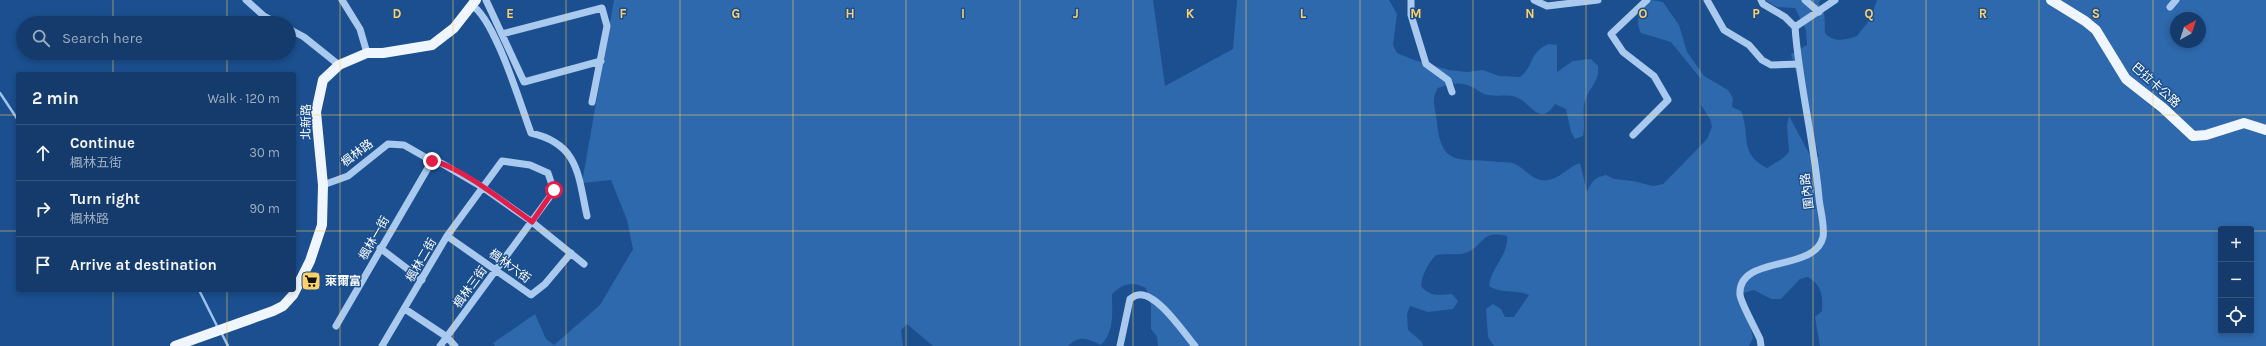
<!DOCTYPE html>
<html lang="en">
<head>
<meta charset="utf-8">
<style>
  body { margin:0; font-family:Karla,"Noto Sans TC",sans-serif; background:#1d4271; color:#f1f3f6 }
  .controls { position:absolute; right:12px; bottom:12px; display:grid; overflow:hidden; border-radius:4px; box-shadow:0 2px 6px #0003 }
  .controls button { width:36px; height:36px; display:grid; place-items:center; padding:0; border:0; border-bottom:1px solid #33557e; background:#143b6b; color:#f1f3f6; font:20px sans-serif }
  .compass { position:absolute; left:2170px; top:12px; width:36px; height:36px; border-radius:50%; background:#143b6b; box-shadow:0 2px 6px #0003; rotate:39deg }
  .stop { position:absolute; width:12px; height:12px; margin:-9px; border:3px solid #e11d48; border-radius:50%; background:#fff }
  .stop.end { background:#e11d48; border-color:#fff; box-shadow:0 1px 4px #0008 }
  .list { margin:0; padding:0; list-style:none }
  h2 { display:flex; justify-content:space-between; align-items:center; height:52px; margin:0; padding:0 16px; font-size:17px }
  h2 small { font-size:13px; font-weight:400; color:#9dadc1 }
  .list li { display:grid; grid-template-columns:26px 1fr auto; gap:12px; align-items:center; box-sizing:border-box; height:56px; padding:0 16px; border-top:1px solid #33557e }
  .list b { display:block; font-size:15px; white-space:nowrap }
  .list p { margin:0; font-size:13px; white-space:nowrap; color:#9dadc1 }
  .list em { font-size:13px; font-style:normal; color:#9dadc1 }
  .icon { flex:none; width:22px; height:22px; fill:none; stroke:currentColor; stroke-width:2; stroke-linecap:round; stroke-linejoin:round }
  .map { position:relative; flex:none; width:2266px; height:346px; overflow:hidden }
  .search { position:absolute; background:#143b6b; box-shadow:0 2px 6px #0003; left:16px; top:16px; width:280px; height:44px; display:flex; align-items:center; gap:10px; box-sizing:border-box; padding:0 14px; border-radius:22px; color:#9dadc1; font-size:15px }
  .panel { position:absolute; background:#143b6b; box-shadow:0 2px 6px #0003; left:16px; top:72px; width:280px; height:220px; border-radius:4px }
  .map>svg:first-child { display:block }
</style>
</head>
<body>
<div class="map">
<svg width="2266" height="346" viewBox="0 0 2266 346">
  <rect width="100%" height="100%" fill="#1b4f8f"/>
  <path fill="#2e69ad" fill-rule="evenodd" d="M614 0H1153L1165 86 1233 49 1237 0H1389L1397 14 1393 45 1397 53 1414 60 1449 70 1467 72 1483 70 1499 76 1520 77C1535 65 1528 54 1548 44L1557 45V72L1573 61 1591 59 1598 66C1599 83 1592 84 1586 98 1581 109 1586 124 1583 136L1575 139 1571 132 1566 109 1555 104C1539 128 1531 102 1516 97 1508 94 1497 97 1488 95 1482 94 1479 91 1474 88 1462 81 1451 83 1438 88 1430 100 1436 109 1437 123 1442 169 1460 157 1498 162 1503 162 1509 162 1513 163 1527 169 1532 182 1548 180 1560 179 1569 166 1580 163L1587 192C1591 182 1595 177 1606 175L1614 179 1633 181 1653 186 1663 184 1675 172 1707 139 1712 127 1710 119 1701 105V79L1671 42 1641 33C1634 19 1640 8 1652 0L1663 2 1679 25 1687 52 1704 76 1728 90 1733 98 1732 107 1741 111C1751 136 1738 153 1767 168L1783 158 1789 152 1787 125 1789 116 1811 157H1819L1791 54 1807 45 1806 30 1795 8 1777 7 1765 0H1821L1818 3C1827 11 1824 22 1825 33 1834 43 1845 40 1857 36L1871 18 1877 0H2266V346H1820L1815 317 1822 311C1823 295 1822 286 1808 277L1800 279 1781 299H1771L1754 290 1743 293 1753 338 1749 346H1494L1488 337 1486 309 1493 304 1501 309 1505 317H1514L1529 295C1515 289 1501 294 1489 286 1491 267 1509 255 1507 236 1481 230 1485 244 1468 252 1459 256 1446 253 1436 255 1428 263 1422 275 1421 286 1430 297 1439 295 1452 294L1458 301 1453 309 1428 312 1410 306 1407 314 1408 330 1422 342 1423 346H1158L1157 337 1151 329V306L1146 288C1132 281 1123 283 1112 294 1112 312 1115 331 1101 345 1088 339 1080 334 1068 346H933L907 324 901 330 903 346H495L493 343 535 314 546 339 554 345 600 305 633 249 627 220 611 180 582 183ZM2176 18H2200V42H2176ZM2221 229H2251V331H2221Z"/>
  <g fill="none" stroke-linecap="round" stroke-linejoin="round">
    <path stroke="#9cc4f0" stroke-width="2.5" d="M0 93 18 120
      M199 290 218 328
      M221 332 228 346"/>
    <path stroke="#a9c9ee" stroke-width="7" d="M246 0 264 16 277 23
      M342 0 360 29 367 53
      M486 0 524 82 601 61
      M1411 0V15L1426 64 1448 80 1452 92
      M1534 0 1547 6 1598 0
      M1707 0 1724 30 1749 45 1762 60 1771 65 1798 64
      M1761 0 1763 4 1785 17 1795 27
      M1805 0 1819 12
      M471 5C494 16 521 106 531 133 579 144 578 175 587 216
      M2170 7 2176 0
      M289 29 304 37 339 65
      M502 34 602 8 607 26 592 102
      M1633 135 1668 100 1654 76 1623 52 1611 34 1647 0
      M323 185 348 176 388 144 404 145 432 161 441 163 482 187 532 222 584 264
      M447 236 531 295 545 284 571 253
      M380 248 422 280
      M405 309 447 337 455 346
      M336 326 432 161
      M382 346 447 236 502 161 530 165 548 173 554 191 440 346
      M1120 346 1130 299C1132 298 1135 295 1138 295 1156 291 1184 333 1195 346
      M1761 346 1760 339C1756 330 1741 303 1740 295 1737 254 1815 273 1823 237 1825 226 1820 209 1819 198 1814 140 1799 84 1795 27L1835 0"/>
    <path stroke="#f0f6ff" stroke-width="10" d="M2051 0 2085 21 2096 30 2126 79 2163 108 2193 136 2206 135 2244 123 2266 130
      M175 346 273 311 283 306 293 295 310 261 322 225 323 185 316 112 323 80 339 65 367 53H383L432 45 454 28 476 0"/>
  </g>
  <g fill="none" stroke-linecap="round" stroke-linejoin="round">
    <path stroke="#e11d48" stroke-width="5" d="M432 161C458 165 508 205 532 222L554 190"/>
  </g>
  <path fill="none" stroke="#ffd166" stroke-width="1" stroke-opacity="0.55" d="M113 0V23M227 0V23M340 0V346M453 0V346M566 0V346M680 0V346M793 0V346M906 0V346M1020 0V346M1133 0V346M1246 0V346M1360 0V346M1473 0V346M1586 0V346M1700 0V346M1813 0V346M1926 0V346M2039 0V346M2153 0V346M113 53V74M227 53V74M0 115H18M294 115H2266M0 231H18M294 231H2221M2251 231H2266M113 290V346M227 290V346"/>
  <defs>
    <g id="supermarket-square" transform="scale(1)"><rect x="-9" y="-9" width="18" height="18" rx="4" fill="#ffd166" stroke="#1b4f8f"/><path d="M-6-5.5h2.5l.6 2H6L4.5 2H-2.5L-4.4-4H-6ZM-1.5 3.2a1.3 1.3 0 1 0 .1 0ZM3 3.2a1.3 1.3 0 1 0 .1 0Z" fill="#111"/></g>
  </defs>
  <g fill-rule="evenodd">
    <use href="#supermarket-square" x="311" y="281"/>
  </g>
  <g text-anchor="middle" dominant-baseline="central" stroke-width="3" stroke-linejoin="round" paint-order="stroke">
    <g font-size="12" fill="#fff" stroke="#1b4f8f">
      <text transform="translate(2156 85) rotate(42)">巴拉卡公路</text>
      <text transform="translate(306 122) rotate(-89)">北新路</text>
      <text transform="translate(357 153) rotate(-37)">楓林路</text>
      <text transform="translate(1807 191) rotate(-97)">圍內路</text>
      <text transform="translate(374 238) rotate(-60)">楓林一街</text>
      <text transform="translate(421 260) rotate(-60)">楓林二街</text>
      <text transform="translate(510 266) rotate(36)">楓林六街</text>
      <text transform="translate(470 287) rotate(-54)">楓林三街</text>
    </g>
    <g font-size="12" font-weight="bold" fill="#fff" stroke="#1b4f8f" text-anchor="start">
      <text x="325" y="281">萊爾富</text>
    </g>
  </g>
  <g font-size="13" text-anchor="middle" font-weight="bold" fill="#ffd166" stroke="#1b4f8f" stroke-width="3" stroke-linejoin="round" paint-order="stroke">
    <text x="397" y="18">D</text>
    <text x="510" y="18">E</text>
    <text x="623" y="18">F</text>
    <text x="736" y="18">G</text>
    <text x="850" y="18">H</text>
    <text x="963" y="18">I</text>
    <text x="1076" y="18">J</text>
    <text x="1190" y="18">K</text>
    <text x="1303" y="18">L</text>
    <text x="1416" y="18">M</text>
    <text x="1530" y="18">N</text>
    <text x="1643" y="18">O</text>
    <text x="1756" y="18">P</text>
    <text x="1869" y="18">Q</text>
    <text x="1983" y="18">R</text>
    <text x="2096" y="18">S</text>
  </g>
</svg>
<div class="controls">
<button>+</button>
<button>−</button>
<button><svg class="icon" aria-label="locate" viewBox="0 0 24 24"><circle cx="12" cy="12" r="6"/><path d="M12 2v4M12 18v4M2 12h4M18 12h4"/></svg></button>
</div>
<svg class="compass" viewBox="-18 -18 36 36"><path d="M0-13l5 13h-10z" fill="#e53935"/><path d="M0 13l5-13h-10z" fill="#9dadc1"/></svg>
<div class="stop" style="left:554px;top:190px"></div>
<div class="stop end" style="left:432px;top:161px"></div>
<div class="search"><svg class="icon" aria-label="search" viewBox="0 0 24 24"><circle cx="10" cy="10" r="6"/><path d="M15 15l6 6"/></svg>Search here</div>
<section class="panel">
<h2>2 min<small>Walk · 120 m</small></h2>
<ul class="list">
<li><svg class="icon" aria-label="ahead" viewBox="0 0 24 24"><path d="M12 20V5M6 11l6-6 6 6"/></svg><div><b>Continue</b><p>楓林五街</p></div><em>30 m</em></li>
<li><svg class="icon" aria-label="right" viewBox="0 0 24 24"><path d="M7 20v-9h11M14 6l5 5-5 5"/></svg><div><b>Turn right</b><p>楓林路</p></div><em>90 m</em></li>
<li><svg class="icon" aria-label="arrive" viewBox="0 0 24 24"><path d="M6 21V4h12l-3 4 3 4H6"/></svg><div><b>Arrive at destination</b></div></li>
</ul>
</section>
</div>
</body>
</html>
